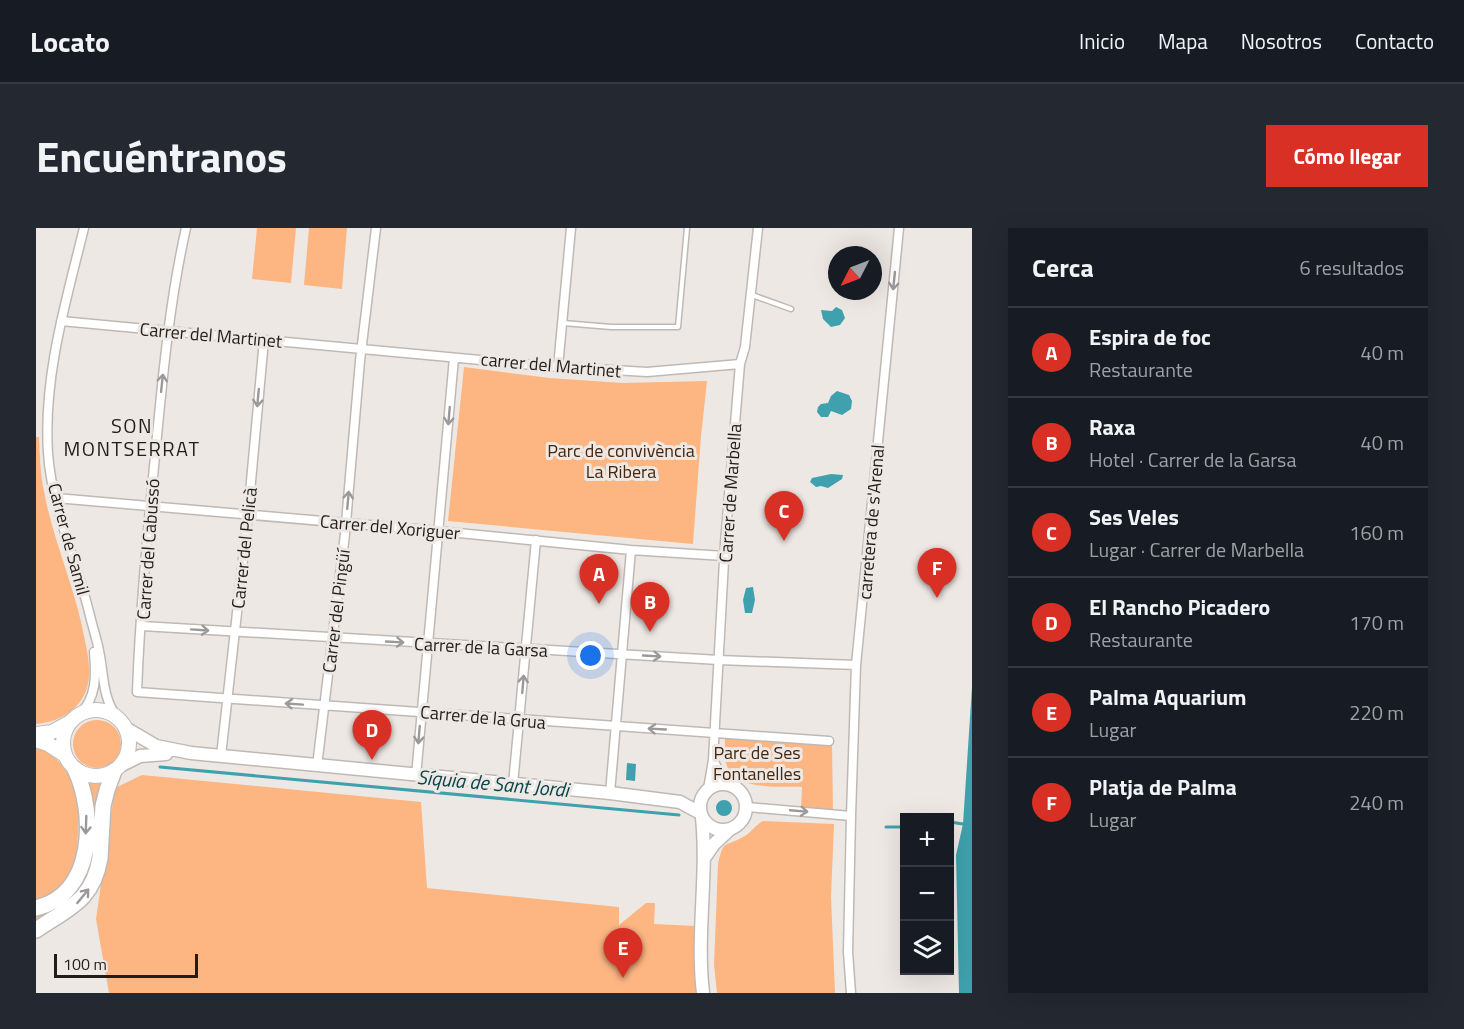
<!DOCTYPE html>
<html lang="es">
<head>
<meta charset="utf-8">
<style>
  body { margin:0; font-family:"Titillium Web",sans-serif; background:#242831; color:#f1f3f6 }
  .controls { position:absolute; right:18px; bottom:18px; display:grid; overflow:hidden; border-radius:0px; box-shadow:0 6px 24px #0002 }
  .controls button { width:54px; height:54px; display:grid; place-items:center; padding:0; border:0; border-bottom:2px solid #363941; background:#171b24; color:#f1f3f6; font:30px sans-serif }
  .compass { position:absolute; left:792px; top:18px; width:54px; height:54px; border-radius:50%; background:#171b24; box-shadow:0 6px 24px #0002; rotate:228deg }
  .scale { position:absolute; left:18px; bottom:15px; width:144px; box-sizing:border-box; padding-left:6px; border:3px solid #201d1c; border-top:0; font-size:16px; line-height:21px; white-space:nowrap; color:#201d1c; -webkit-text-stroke:4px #eee8e4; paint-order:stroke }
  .you { position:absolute; left:555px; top:428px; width:21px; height:21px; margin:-15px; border:4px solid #fff; border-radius:50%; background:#1a73e8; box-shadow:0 0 0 9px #1a73e833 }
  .badge { display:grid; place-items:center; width:39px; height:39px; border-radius:50%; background:#d93025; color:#fff; font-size:20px; font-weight:700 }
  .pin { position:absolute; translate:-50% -50px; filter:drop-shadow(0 2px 3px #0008) }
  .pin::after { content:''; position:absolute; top:32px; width:21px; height:18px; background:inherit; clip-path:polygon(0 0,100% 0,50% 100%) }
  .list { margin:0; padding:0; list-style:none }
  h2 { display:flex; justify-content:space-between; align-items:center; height:78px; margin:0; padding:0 24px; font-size:26px }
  h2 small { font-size:20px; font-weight:400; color:#9ea1a6 }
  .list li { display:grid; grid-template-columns:39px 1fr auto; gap:18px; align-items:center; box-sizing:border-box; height:90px; padding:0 24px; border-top:2px solid #363941 }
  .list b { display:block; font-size:22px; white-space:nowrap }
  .list p { margin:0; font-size:20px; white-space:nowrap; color:#9ea1a6 }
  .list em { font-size:20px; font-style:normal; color:#9ea1a6 }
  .icon { flex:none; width:33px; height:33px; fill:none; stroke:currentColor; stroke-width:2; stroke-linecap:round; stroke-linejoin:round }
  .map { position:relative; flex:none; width:936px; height:765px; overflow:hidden; border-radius:0px }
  header { display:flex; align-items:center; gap:36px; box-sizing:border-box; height:84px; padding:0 30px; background:#171b24; border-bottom:2px solid #363941 }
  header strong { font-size:28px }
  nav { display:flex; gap:33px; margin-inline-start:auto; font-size:21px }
  .intro { display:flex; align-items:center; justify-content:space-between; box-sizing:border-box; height:144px; padding:0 36px }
  h1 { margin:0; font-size:42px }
  .button { padding:15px 27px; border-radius:0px; background:#d93025; color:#fff; font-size:21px; font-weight:700 }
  main { display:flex; gap:36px; padding:0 36px }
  aside { flex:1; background:#171b24; border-radius:0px; box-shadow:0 6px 24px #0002 }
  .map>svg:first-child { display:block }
</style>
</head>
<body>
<header>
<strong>Locato</strong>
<nav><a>Inicio</a><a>Mapa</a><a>Nosotros</a><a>Contacto</a></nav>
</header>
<div class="intro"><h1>Encuéntranos</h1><a class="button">Cómo llegar</a></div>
<main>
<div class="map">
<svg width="936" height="765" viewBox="0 0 936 765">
  <rect width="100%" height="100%" fill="#eee8e4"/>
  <path fill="#fdb582" d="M221 0H260L255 55 216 51Z
    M273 0H311L306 61 268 57Z
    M428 139 513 150 587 155 671 153 665 208 657 316 412 293Z
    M0 209H3C4 227 4 246 8 263 17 313 39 359 48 408 51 422 54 436 53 449 51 478 26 494 0 496Z
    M37 516a24 24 0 1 1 48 0a24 24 0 1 1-48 0Z
    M689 509 796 517 797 584 765 581 766 559C745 558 700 563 691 538 688 530 689 518 689 509Z
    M0 518C36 533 44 568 42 603 41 637 35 661 0 673Z
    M106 547 385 574 391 660 583 679V697L610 675H619L618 696 659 698 661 765H73L60 691 79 560Z
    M51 553 67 556C50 592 70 641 36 671 26 680 11 687 0 694V686L40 662Z
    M727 593 798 596 795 669 799 765H681L678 737 682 636C688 610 688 620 707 609 715 605 719 597 727 593Z"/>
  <path fill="#3ea1ad" d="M800 79 806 82 809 90 804 97 795 99 787 91 785 82 796 83Z
    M801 163 813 167 816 173 815 181 806 187 795 183 792 189H785L781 184 782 179 785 176 792 175 795 168Z
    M795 246 807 247 806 251 792 260 785 258 780 259 774 254 776 250Z
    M717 359 719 372 716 385H709L707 372 710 360Z
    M936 459V765H923L920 627 927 596Z
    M591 535 600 536 599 553 590 552Z
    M680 580a8 8 0 1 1 16 0a8 8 0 1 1-16 0Z"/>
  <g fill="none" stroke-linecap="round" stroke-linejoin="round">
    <path stroke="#3ea1ad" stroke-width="3" d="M124 539 643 587
      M914 594 927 596
      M850 599H868"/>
    <g stroke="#bfb9b5" stroke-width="7">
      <path id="lane" d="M716 67 755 81
        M527 95 575 99H642L651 0"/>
    </g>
    <g stroke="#bfb9b5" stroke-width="11">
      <path id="street" d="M48 0C30 73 7 149 12 225 16 282 41 333 54 388 57 400 61 412 63 423 68 445 66 470 81 489
        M150 0C134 71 127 145 120 218 112 300 104 382 101 464L793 513
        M25 93 508 138 611 144 704 136
        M522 139 535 0
        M20 270 402 303 595 322 688 328
        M106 398 683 432 820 437
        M43 487C61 470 60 447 58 424
        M185 528 212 286 228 112
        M677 532 684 545 695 557
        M281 538 309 306 324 133 340 0
        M380 548 418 130
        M477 556 500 312
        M672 561 677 532 689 315 704 136 709 119 722 0
        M574 565 595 322
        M711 579 815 588
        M815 765 812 724 815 588 820 437 863 0"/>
    </g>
    <g stroke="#bfb9b5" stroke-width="15">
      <path id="secondary" d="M91 501 120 518 155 525 574 565 644 574 664 585
        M86 537 104 528 130 526
        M664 579a23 23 0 1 1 46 0a23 23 0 1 1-46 0Z
        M666 590C672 648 660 706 667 765
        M669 629 678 616 693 602"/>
    </g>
    <g stroke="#bfb9b5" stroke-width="16">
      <path id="primary" d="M27 515a33 33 0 1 1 66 0a33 33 0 1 1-66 0Z
        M0 506 16 504 34 494
        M0 512 12 516 29 527"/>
    </g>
    <g stroke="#bfb9b5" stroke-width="18">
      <path id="highway" d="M0 680C59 666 60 586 39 541
        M0 702C32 680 57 673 64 630L67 578 71 562 78 543"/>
    </g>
    <use href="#lane" stroke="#fff" stroke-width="4"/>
    <use href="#street" stroke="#fff" stroke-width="8"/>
    <use href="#secondary" stroke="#fff" stroke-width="12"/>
    <use href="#primary" stroke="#fff" stroke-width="14"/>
    <use href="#highway" stroke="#fff" stroke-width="15"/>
  </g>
  <defs><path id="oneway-shaft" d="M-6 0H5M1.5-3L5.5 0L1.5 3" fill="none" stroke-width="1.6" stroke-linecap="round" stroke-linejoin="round" transform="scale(1.5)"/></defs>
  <g stroke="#9b9999">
    <use href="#oneway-shaft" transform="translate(858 53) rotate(96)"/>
    <use href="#oneway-shaft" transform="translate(126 155) rotate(-84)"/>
    <use href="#oneway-shaft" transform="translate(222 170) rotate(95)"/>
    <use href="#oneway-shaft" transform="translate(413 188) rotate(95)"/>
    <use href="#oneway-shaft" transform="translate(312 272) rotate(-85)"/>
    <use href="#oneway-shaft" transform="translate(164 402) rotate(4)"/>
    <use href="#oneway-shaft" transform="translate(359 414) rotate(3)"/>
    <use href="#oneway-shaft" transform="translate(616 428) rotate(3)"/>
    <use href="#oneway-shaft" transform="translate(487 456) rotate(-85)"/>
    <use href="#oneway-shaft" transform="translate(258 476) rotate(-176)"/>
    <use href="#oneway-shaft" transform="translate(621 501) rotate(-177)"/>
    <use href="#oneway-shaft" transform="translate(383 507) rotate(95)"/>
    <use href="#oneway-shaft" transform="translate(763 583) rotate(5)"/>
    <use href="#oneway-shaft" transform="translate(50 597) rotate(92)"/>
    <use href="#oneway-shaft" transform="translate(47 668) rotate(-51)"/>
  </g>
  <g text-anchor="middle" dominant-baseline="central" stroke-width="6" stroke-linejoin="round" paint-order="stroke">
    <g font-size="18" fill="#201d1c" stroke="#eee8e4">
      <text transform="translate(175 107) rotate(5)">Carrer del Martinet</text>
      <text transform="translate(515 137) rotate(5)">carrer del Martinet</text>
      <text transform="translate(694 265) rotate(-86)">Carrer de Marbella</text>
      <text transform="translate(835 294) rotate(-85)">carretera de s'Arenal</text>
      <text transform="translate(354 299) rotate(5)">Carrer del Xoriguer</text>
      <text transform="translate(33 311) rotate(75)">Carrer de Samil</text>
      <text transform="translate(208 320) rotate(-84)">Carrer del Pelicà</text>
      <text transform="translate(112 321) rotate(-86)">Carrer del Cabussó</text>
      <text transform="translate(300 383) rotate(-83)">Carrer del Pingüí</text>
      <text transform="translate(445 419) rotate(3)">Carrer de la Garsa</text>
      <text transform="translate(447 489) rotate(5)">Carrer de la Grua</text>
    </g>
    <g font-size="18" fill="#44250e" stroke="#eee8e4">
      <text x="585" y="222">Parc de convivència<tspan x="585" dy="21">La Ribera</tspan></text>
      <text x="721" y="524">Parc de Ses<tspan x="721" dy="21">Fontanelles</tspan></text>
    </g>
    <g font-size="20" letter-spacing="1.5" fill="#201d1c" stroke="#eee8e4">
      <text x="96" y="197">SON<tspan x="96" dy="23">MONTSERRAT</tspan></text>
    </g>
    <g font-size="20" font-style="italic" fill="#08454c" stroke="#eee8e4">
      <text transform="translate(457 555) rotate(5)">Síquia de Sant Jordi</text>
    </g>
  </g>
</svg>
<div class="controls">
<button>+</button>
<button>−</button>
<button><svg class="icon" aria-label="layers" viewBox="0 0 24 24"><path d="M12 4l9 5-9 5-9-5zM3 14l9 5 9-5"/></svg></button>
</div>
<svg class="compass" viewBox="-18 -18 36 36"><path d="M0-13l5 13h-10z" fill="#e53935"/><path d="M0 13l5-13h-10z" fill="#9ea1a6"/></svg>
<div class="scale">100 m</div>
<div class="you"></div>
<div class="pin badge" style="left:563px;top:376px">A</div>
<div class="pin badge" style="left:614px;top:404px">B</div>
<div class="pin badge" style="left:748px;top:313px">C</div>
<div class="pin badge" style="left:336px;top:532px">D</div>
<div class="pin badge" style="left:587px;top:750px">E</div>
<div class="pin badge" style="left:901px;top:370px">F</div>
</div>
<aside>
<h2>Cerca<small>6 resultados</small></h2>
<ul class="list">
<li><span class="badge">A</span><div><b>Espira de foc</b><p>Restaurante</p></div><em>40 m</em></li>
<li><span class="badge">B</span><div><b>Raxa</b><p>Hotel · Carrer de la Garsa</p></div><em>40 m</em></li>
<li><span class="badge">C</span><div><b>Ses Veles</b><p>Lugar · Carrer de Marbella</p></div><em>160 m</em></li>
<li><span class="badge">D</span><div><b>El Rancho Picadero</b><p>Restaurante</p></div><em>170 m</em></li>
<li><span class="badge">E</span><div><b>Palma Aquarium</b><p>Lugar</p></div><em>220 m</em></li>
<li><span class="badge">F</span><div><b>Platja de Palma</b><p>Lugar</p></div><em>240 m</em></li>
</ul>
</aside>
</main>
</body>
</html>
